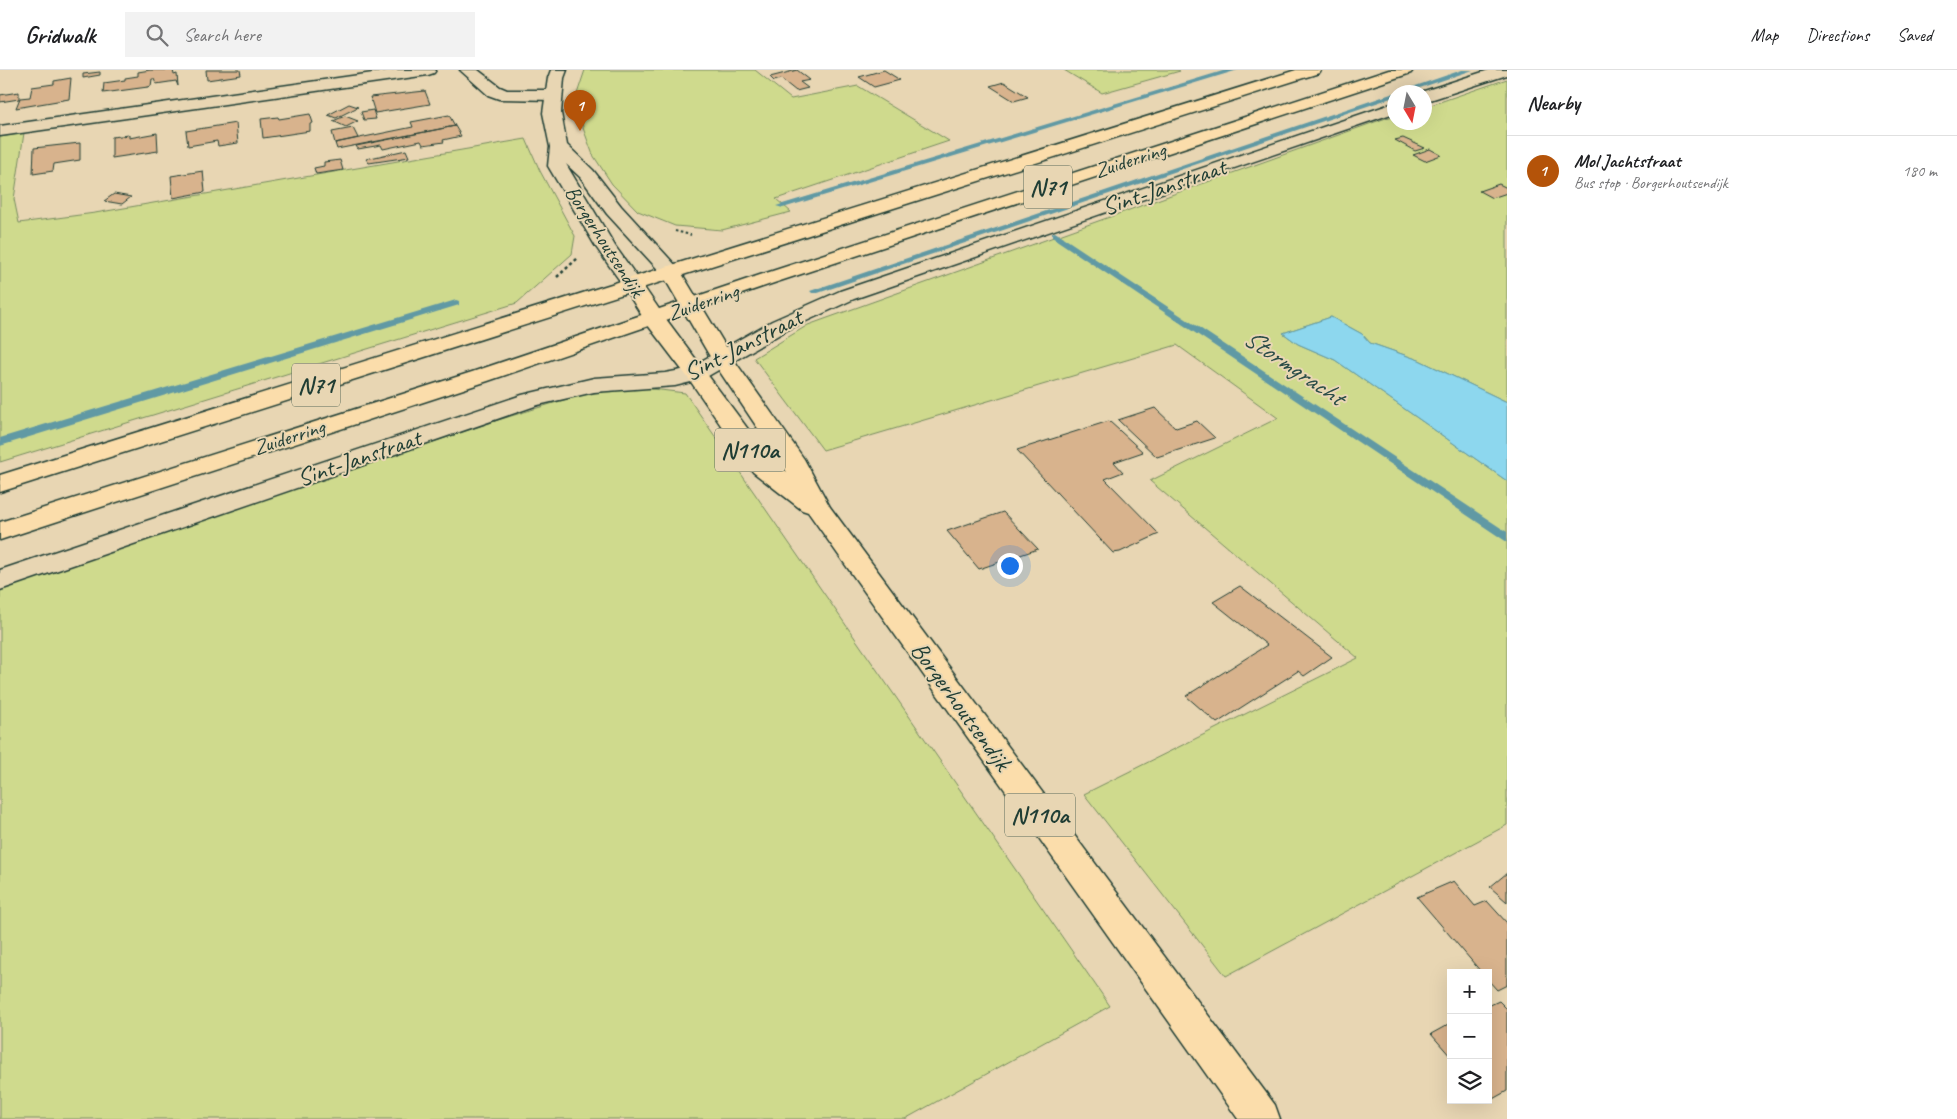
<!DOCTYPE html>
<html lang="en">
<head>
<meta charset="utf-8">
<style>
  body { margin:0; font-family:Caveat,sans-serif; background:#f2f2f2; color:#202124 }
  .controls { position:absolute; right:15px; bottom:15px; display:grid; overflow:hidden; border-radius:0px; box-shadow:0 5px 20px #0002 }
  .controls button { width:45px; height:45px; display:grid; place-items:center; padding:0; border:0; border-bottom:1px solid #e0e0e0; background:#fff; color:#202124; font:25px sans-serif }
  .compass { position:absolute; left:1387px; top:15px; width:45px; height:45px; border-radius:50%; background:#fff; box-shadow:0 5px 20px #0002; rotate:170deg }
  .you { position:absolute; left:1009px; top:495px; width:18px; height:18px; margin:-12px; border:4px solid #fff; border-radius:50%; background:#1a73e8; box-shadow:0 0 0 8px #1a73e833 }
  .badge { display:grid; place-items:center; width:32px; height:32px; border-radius:50%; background:#b45309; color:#fff; font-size:16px; font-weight:700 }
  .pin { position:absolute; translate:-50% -41px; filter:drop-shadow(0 1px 2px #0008) }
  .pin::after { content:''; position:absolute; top:26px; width:18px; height:15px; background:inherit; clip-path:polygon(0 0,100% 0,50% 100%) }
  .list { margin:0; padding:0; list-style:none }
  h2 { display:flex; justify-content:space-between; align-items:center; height:65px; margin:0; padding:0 20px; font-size:21px }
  h2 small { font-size:16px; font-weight:400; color:#757577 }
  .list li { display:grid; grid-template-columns:32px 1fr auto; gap:15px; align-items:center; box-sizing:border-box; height:70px; padding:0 20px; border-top:1px solid #e0e0e0 }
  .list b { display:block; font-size:19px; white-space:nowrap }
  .list p { margin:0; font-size:16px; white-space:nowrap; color:#757577 }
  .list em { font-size:16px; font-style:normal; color:#757577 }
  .icon { flex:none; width:28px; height:28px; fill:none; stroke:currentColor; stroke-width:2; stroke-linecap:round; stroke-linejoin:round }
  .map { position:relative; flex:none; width:1507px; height:1049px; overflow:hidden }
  header { display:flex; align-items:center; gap:30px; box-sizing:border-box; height:70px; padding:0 25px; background:#fff; border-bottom:1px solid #e0e0e0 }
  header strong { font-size:24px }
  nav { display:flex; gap:28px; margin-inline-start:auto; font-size:18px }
  .search { width:350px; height:45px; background:#f2f2f2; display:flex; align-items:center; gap:12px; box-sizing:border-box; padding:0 18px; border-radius:0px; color:#757577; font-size:19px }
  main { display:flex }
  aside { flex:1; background:#fff }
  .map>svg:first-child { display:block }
</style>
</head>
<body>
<header>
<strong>Gridwalk</strong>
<div class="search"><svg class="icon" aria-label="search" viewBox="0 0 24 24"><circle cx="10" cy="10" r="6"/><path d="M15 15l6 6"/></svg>Search here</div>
<nav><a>Map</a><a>Directions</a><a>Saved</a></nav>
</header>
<main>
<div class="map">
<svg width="1507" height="1049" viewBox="0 0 1507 1049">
  <rect width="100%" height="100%" fill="#e8d6b3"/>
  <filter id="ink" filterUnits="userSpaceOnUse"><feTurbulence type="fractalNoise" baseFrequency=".02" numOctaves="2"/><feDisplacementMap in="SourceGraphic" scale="10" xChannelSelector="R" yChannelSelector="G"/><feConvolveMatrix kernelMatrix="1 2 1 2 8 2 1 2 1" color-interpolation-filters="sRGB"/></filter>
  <g filter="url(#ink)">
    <path fill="#cfda8d" stroke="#778c60" d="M585 0H755L791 29 858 16 949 71 776 129 791 142 722 160 675 156 638 141 612 114 593 85 583 58 577 24Z
      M1064 0H1178L1180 1 1102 23Z
      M1507 9V332L1419 290 1370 273 1362 264 1331 247 1283 263 1298 274 1335 290 1507 411V755L1226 906 1084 724 1358 588 1150 411 1278 348 1177 275 823 380 754 288 808 255 1386 48 1394 46V52H1424L1425 37Z
      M24 63 14 129 19 153 95 143 526 69 540 101 575 166 572 184 517 233 0 392V67Z
      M636 317 685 323 1110 936 905 1049H0V518L498 350 580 325Z"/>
    <path fill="#8dd7ee" stroke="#6199a4" d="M1331 247 1362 264 1370 273 1419 290 1507 332V411L1335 290 1298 274 1283 263Z"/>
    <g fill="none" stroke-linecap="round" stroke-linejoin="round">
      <path fill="#6199a4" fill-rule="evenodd" d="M1226 0H1238L783 138 776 136Z
        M1462 0H1473L1408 22H1398Z
        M1394 23V27L818 223H812L810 221Z
        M1055 162 1507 462V472L1052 167V163Z
        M456 230 459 231V235L0 376V368Z"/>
    </g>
    <path fill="#d8b38d" stroke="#1f3d34" d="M150 0H173L174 5 177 4 178 16 176 11 156 14 154 9H152L151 16 148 17 103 23 104 13 125 10V8L138 6V2Z
      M206 0H240L241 5 207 10Z
      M797 0 810 10 800 12 808 18 796 21 781 9 774 11 770 7Z
      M884 0 900 10 874 17 859 7Z
      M100 2V5L83 8V4Z
      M71 8 69 29 16 38 20 28 30 27 32 17 54 14V11Z
      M1004 12 1028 27 1014 31 990 16Z
      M425 21 430 34 375 43 370 27Z
      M19 22V29L0 32V25Z
      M349 34 358 37 336 48 328 45Z
      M373 40 376 49 364 50 361 42Z
      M310 44 313 53 310 54V61L263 68 261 49 278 47 279 49Z
      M449 45 455 56 337 79 335 73 413 57 411 52Z
      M345 46 358 51 346 57 333 51Z
      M236 53 238 73 218 76 217 71 188 76 186 61Z
      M455 56 461 66 443 70 444 72 423 75 421 71 383 79 381 75 358 79 356 76Z
      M353 58 358 68 335 73 332 62Z
      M157 63 158 81 112 88V67L129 65V68Z
      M1403 68 1425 78 1415 81 1395 70Z
      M80 73V90L54 94 53 101 33 104 34 78Z
      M1430 79 1441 85 1425 91 1413 85Z
      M406 80 409 87 369 93 366 89Z
      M340 90 343 100 316 104 314 98 324 96V92Z
      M203 101 205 122 173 128 171 106Z
      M1499 114 1507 118V123L1492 128 1479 121Z
      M114 124 131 127 122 134 104 131Z
      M1155 338 1176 358 1197 351 1215 368 1157 387 1118 350Z
      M1109 351 1143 382 1114 392 1123 402 1105 409 1159 464 1120 482 1113 483 1017 380Z
      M1003 442 1038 479 979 499 947 461Z
      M1240 516 1332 587 1304 606 1298 601 1217 653 1186 626 1267 575 1213 532Z
      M1507 803V832L1490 817Z
      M1454 811 1475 836 1487 831 1507 853V915L1497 920 1488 910V903H1482L1417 827Z
      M1499 931 1507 939V1021L1489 1031 1488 936Z
      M1451 953V987L1431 964Z"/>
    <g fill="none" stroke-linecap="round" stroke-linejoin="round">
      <g stroke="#1f3d34" stroke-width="3">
        <path id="minor" d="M394 0H436L434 3 428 5 0 66V56Z
          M460 0H478L500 17 507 20H553L559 21 561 25 559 29 553 30 499 29 488 25Z
          M1489 0H1507V5L1424 32V22H1421Z
          M1394 33V43L854 229 787 260 703 309 675 316 594 322 538 335 0 520V500L522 325 594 308 665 303 687 299 772 251 840 221Z"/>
      </g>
      <g stroke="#1f3d34" stroke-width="3">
        <path id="secondary" d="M551 0H567L564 8 561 43 567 75 593 100 621 136 678 198 681 202 678 206 671 208 664 206 607 144 581 108 566 94 615 176 642 214 639 218 632 220 625 218 596 177 548 96 550 77 543 43 548 8Z"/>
      </g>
      <g stroke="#1f3d34" stroke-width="3">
        <path id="primary" d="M671 196 678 198 681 202 734 290 804 389 830 437 1275 1035 1280 1049H1238L808 442 802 440 753 402 689 309 647 254 622 214 625 210 632 208 639 210 663 245 771 390 787 402 712 290 661 202 664 198Z"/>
      </g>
      <g stroke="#1f3d34" stroke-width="3">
        <path id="trunk" d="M1296 0H1321L1319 3 0 422V405Z
          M1389 0H1413L1411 3 774 213 488 311 0 470V452L472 302 760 205Z"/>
      </g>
      <path stroke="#1f3d34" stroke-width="2" stroke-dasharray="2.5 2.5" stroke-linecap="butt" d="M675 161 691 165"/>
      <path stroke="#1f3d34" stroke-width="2.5" stroke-dasharray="3 3" stroke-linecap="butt" d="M557 207 578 188"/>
      <use href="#minor" fill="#e8d6b3" fill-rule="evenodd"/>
      <use href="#secondary" fill="#e8d6b3" fill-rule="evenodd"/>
      <use href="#primary" fill="#fbddab" fill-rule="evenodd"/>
      <use href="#trunk" fill="#fbddab" fill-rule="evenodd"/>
    </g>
  </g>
  <g text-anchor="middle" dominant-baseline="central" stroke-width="4" stroke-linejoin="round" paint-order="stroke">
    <g font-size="21" fill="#1f3d34" stroke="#e8d6b3">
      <text transform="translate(1130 90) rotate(-18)">Zuiderring</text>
      <text transform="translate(605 171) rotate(57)">Borgerhoutsendijk</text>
      <text transform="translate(703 232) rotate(-19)">Zuiderring</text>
      <text transform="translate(289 367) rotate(-18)">Zuiderring</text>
    </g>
    <g fill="#e8d6b3" stroke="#5b6b5a" stroke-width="1">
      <rect x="1024" y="95.5" width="48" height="43" rx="4"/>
      <rect x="292" y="293.5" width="48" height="43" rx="4"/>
      <rect x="715" y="358.5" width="70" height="43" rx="4"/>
      <rect x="1005" y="723.5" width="70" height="43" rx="4"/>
    </g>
    <g font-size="24" font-weight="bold" fill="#1f3d34">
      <text x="1048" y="117">N71</text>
      <text x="316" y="315">N71</text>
      <text x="750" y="380">N110a</text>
      <text x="1040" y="745">N110a</text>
    </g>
    <g font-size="25" fill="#1f3d34" stroke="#e8d6b3">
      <text transform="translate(1164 117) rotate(-19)">Sint-Janstraat</text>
      <text transform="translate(743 275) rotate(-27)">Sint-Janstraat</text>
      <text transform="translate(359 388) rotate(-19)">Sint-Janstraat</text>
      <text transform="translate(961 636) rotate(54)">Borgerhoutsendijk</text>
    </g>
    <g font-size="26" font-style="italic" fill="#2a4c47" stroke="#e8d6b3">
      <text transform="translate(1294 297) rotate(34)">Stormgracht</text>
    </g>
  </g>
</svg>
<div class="controls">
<button>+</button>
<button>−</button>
<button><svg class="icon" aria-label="layers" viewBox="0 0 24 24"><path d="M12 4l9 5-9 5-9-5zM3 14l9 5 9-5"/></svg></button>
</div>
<svg class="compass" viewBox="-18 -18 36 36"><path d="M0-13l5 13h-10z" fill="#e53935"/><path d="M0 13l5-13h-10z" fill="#757577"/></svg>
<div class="you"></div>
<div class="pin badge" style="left:580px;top:61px">1</div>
</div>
<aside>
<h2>Nearby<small></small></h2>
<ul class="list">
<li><span class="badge">1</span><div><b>Mol Jachtstraat</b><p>Bus stop · Borgerhoutsendijk</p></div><em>180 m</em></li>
</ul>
</aside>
</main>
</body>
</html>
